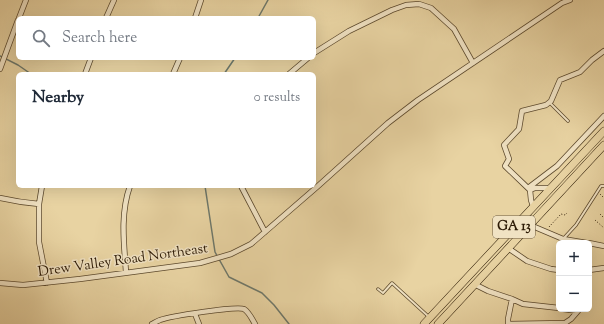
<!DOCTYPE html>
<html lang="en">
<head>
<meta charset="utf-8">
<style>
  body { margin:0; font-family:"Sorts Mill Goudy",serif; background:#f2f2f3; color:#1f2937 }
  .controls { position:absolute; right:12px; bottom:12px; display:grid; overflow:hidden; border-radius:6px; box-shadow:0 4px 16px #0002 }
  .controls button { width:36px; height:36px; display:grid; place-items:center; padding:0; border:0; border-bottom:1px solid #e0e1e3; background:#fff; color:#1f2937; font:20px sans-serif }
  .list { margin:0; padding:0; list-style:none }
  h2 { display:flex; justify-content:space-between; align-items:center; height:52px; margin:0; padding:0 16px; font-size:17px }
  h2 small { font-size:13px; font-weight:400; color:#747a83 }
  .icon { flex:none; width:22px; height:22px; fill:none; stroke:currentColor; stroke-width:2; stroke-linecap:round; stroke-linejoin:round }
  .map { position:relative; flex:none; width:604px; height:324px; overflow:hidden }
  .search { position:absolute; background:#fff; box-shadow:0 4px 16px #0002; left:16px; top:16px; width:300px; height:44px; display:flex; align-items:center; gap:10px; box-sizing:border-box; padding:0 14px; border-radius:6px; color:#747a83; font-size:15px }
  .panel { position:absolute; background:#fff; box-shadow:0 4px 16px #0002; left:16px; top:72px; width:300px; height:116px; border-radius:6px }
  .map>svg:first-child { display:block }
</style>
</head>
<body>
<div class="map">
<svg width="604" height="324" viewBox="0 0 604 324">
  <rect width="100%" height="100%" fill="#e8d3a2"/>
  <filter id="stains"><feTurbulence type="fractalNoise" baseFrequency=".005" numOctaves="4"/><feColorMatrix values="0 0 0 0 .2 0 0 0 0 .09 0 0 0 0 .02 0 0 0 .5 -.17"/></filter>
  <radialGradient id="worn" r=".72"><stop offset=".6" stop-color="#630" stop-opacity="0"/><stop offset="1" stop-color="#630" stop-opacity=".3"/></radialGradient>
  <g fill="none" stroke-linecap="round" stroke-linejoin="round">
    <path stroke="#6e786b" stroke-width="1.5" d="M258 18 268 0
      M0 56 18 65 31 74
      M224 74 235 58
      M205 186 215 252 229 277 262 293 274 305 289 324"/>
    <g stroke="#5c492d" stroke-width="3.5">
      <path id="service" d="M550 103 568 121
        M564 238 576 225 601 186H604
        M378 289 383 293 392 283 429 317"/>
    </g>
    <g stroke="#5c492d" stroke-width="6">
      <path id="minor" d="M19 18 26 0
        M106 18 114 0
        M195 18 201 0
        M314 53 349 31 392 10 406 5 419 4 431 8 454 29 473 63
        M0 69 18 20
        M85 74 91 58
        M173 74 180 58
        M289 74 308 58
        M42 186 39 204V242L47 283
        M241 186 265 232
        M528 188 557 166 604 116
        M530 190 535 188H551
        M0 198C13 201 26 203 39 204
        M533 206 531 200 530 190 505 166 509 159 504 145 519 129 522 111 546 105 551 101 560 80 580 72 592 60 604 51
        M530 225 563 239 587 243
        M589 243 604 246
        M508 248 527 261 551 269 559 270
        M589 270 604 268
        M126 272C124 244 120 214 130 186
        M0 283 23 285 80 279 200 263 231 254 251 244 318 186 388 123 418 100 562 3 570 0
        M474 284 488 291 512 299 523 304 559 308
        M512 299 508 319V324L565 323 571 319 578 311 563 309
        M195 314 199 324
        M152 324C154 323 157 321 160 320 171 316 236 306 244 309 249 312 252 319 255 324"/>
    </g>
    <g stroke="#2d1b06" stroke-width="8">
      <path id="primary" d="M424 324 604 131
        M438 324 604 145"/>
    </g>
    <path stroke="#2d1b06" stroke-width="1" stroke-dasharray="1 2" stroke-linecap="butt" d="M600 194 604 198
      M600 214 604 218
      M595 220 604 228
      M549 227 561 214 565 215 567 213"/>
    <use href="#service" stroke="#f0e2c3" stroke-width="2"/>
    <use href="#minor" stroke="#f0e2c3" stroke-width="4.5"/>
    <use href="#primary" stroke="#e8d3a2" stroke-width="7"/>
  </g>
  <g text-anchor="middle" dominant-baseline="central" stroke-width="3" stroke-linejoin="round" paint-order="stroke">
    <rect fill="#f0e2c3" stroke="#68573f" stroke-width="1" x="493" y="216" width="42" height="22" rx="3"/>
    <g font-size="13" font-weight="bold" fill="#2d1b06">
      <text x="514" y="227">GA 13</text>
    </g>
    <g font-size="14" fill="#2d1b06" stroke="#f0e2c3">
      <text transform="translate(123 261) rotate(-8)">Drew Valley Road Northeast</text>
    </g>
  </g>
  <rect width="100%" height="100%" filter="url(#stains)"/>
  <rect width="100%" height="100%" fill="url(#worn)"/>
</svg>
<div class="controls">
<button>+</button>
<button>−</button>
</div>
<div class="search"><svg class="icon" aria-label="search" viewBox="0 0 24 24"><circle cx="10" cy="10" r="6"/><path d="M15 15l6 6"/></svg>Search here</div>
<section class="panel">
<h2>Nearby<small>0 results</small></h2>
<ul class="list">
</ul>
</section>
</div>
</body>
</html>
